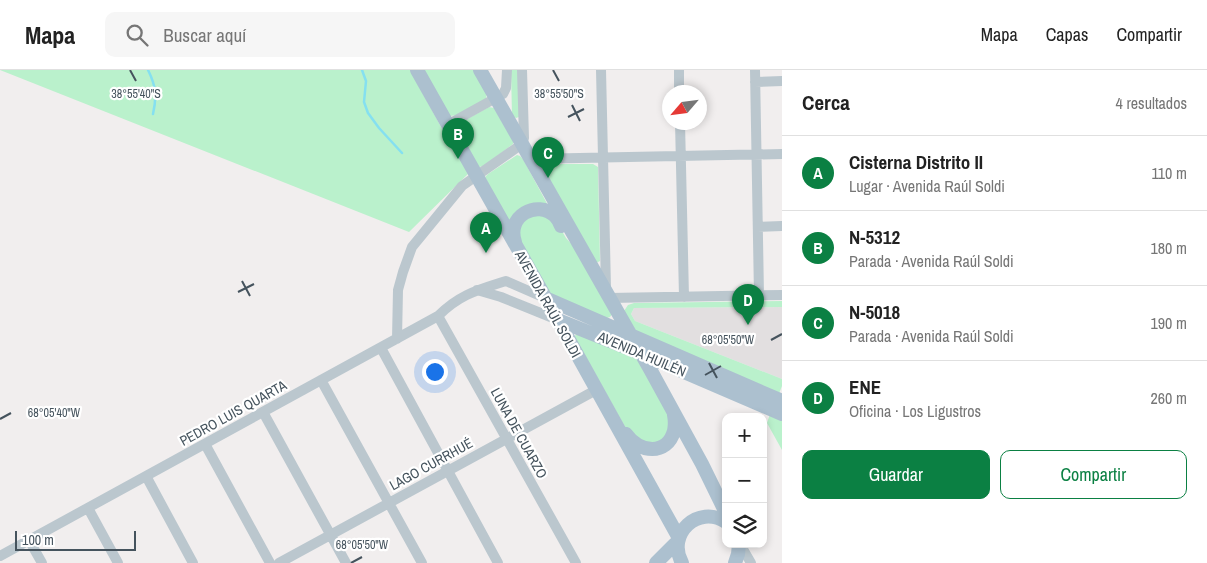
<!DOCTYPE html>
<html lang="es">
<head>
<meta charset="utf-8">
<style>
  body { margin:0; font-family:"Archivo Narrow",sans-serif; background:#f6f6f6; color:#222 }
  .controls { position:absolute; right:15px; bottom:15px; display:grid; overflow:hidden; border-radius:10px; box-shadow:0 2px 8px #0003 }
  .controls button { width:45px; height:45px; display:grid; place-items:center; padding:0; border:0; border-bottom:1px solid #e0e0e0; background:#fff; color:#222; font:25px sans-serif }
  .compass { position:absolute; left:662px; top:15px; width:45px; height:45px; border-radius:50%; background:#fff; box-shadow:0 2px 8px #0003; rotate:242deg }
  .scale { position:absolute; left:15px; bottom:12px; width:121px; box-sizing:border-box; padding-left:5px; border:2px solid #45535d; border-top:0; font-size:14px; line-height:18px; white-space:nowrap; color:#45535d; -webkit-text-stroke:4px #fff; paint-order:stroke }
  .you { position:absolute; left:434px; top:301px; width:18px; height:18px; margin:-12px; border:4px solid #fff; border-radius:50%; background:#1a73e8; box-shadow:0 0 0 8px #1a73e833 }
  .badge { display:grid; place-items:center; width:32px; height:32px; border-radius:50%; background:#0b8043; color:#fff; font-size:16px; font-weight:700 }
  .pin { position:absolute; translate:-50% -41px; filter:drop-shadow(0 1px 2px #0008) }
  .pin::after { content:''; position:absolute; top:26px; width:18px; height:15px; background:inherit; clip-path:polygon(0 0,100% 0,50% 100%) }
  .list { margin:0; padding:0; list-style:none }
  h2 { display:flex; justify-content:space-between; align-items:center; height:65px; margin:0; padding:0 20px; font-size:21px }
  h2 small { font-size:16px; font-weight:400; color:#767676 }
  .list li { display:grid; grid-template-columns:32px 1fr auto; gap:15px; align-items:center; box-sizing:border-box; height:75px; padding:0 20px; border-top:1px solid #e0e0e0 }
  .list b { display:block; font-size:19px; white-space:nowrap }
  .list p { margin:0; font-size:16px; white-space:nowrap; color:#767676 }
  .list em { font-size:16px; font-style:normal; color:#767676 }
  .actions { display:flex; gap:10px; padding:15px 20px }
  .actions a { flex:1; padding:11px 0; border:1px solid #0b8043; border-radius:10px; text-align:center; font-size:18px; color:#0b8043 }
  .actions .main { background:#0b8043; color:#fff }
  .icon { flex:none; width:28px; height:28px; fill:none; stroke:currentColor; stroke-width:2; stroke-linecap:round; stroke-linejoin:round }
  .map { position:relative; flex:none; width:782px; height:493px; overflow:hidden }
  header { display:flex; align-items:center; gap:30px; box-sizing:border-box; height:70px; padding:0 25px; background:#fff; border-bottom:1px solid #e0e0e0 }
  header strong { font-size:24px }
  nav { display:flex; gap:28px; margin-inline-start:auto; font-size:18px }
  .search { width:350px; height:45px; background:#f6f6f6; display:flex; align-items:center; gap:12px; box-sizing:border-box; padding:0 18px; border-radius:10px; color:#767676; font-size:19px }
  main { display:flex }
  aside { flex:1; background:#fff }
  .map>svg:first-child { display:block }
</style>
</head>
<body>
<header>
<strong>Mapa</strong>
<div class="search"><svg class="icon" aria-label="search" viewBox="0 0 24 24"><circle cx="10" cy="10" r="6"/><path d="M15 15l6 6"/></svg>Buscar aquí</div>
<nav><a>Mapa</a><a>Capas</a><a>Compartir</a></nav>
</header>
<main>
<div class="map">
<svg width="782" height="493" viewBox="0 0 782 493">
  <rect width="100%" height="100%" fill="#f1eeee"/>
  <path fill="#e2dfe0" d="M782 237V309L635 251 631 244 634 238Z"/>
  <path fill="#baf1cc" d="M0 0H410L446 66 469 103 409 162Z
    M423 0H474L487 23 486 29 457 45 450 46Z
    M511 0H519V47L516 48 512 46Z
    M489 37 494 38 513 71V74L484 96 479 97 456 57 460 53Z
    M517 85 520 86 523 89 551 141 542 138 511 157 485 107 488 104Z
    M549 94H593L598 97 600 191 596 193 543 98 545 96Z
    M532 142 556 151 566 168 575 178 612 244 610 247 607 248 551 227 518 171V152Z
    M782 231V237L634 238 631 244 635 251 782 309V316L778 326 637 263 624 241 628 235 634 233Z
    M578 264 635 286 672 349 673 358 655 377 629 364 574 266Z
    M770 344 782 349V380L767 353Z"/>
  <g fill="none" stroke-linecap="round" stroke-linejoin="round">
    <path stroke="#85e0f0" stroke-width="2.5" d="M148 0C156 16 157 26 153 44
      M362 0 366 11 364 32 368 43 379 58 402 83"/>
    <path stroke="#bbc7ce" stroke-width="10" d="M601 0 606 218
      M679 0V22
      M755 0 759 225
      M755 12 782 11
      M680 52 684 227
      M447 55 503 24 506 18 507 0
      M530 89 782 84
      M758 157 782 156
      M477 220 501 227 558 250
      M609 228 782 225
      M438 246 576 493
      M397 269 398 220 403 202 412 177 462 116 522 74 524 68 522 0
      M381 278 498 493
      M321 310 422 493
      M263 342 346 493
      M205 374 270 493
      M146 406 193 493
      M88 438 118 493
      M29 470 42 493
      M740 474 751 493
      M0 486 438 246C460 224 478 220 506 211L545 228
      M279 493 596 320"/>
    <path stroke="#acc0cf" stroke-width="14" d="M417 0 558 250 679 468
      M480 0 650 299 702 394 726 443
      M515 172C506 146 537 129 555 146 558 149 560 153 561 156
      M545 228 782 331
      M558 250 640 283 782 344
      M626 364C639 383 667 386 674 361 675 356 675 350 674 345
      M656 493 678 471
      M682 493C666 464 698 434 726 452
      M735 493 738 484 739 474"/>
  </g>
  <path fill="none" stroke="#45535d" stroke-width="2" d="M130 0 136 11M553 0 559 11M572 35 580 51M568 47 584 39M242 211 250 226M238 222 254 214M771 270 782 264M709 293 717 308M705 305 721 296M0 349 11 343M351 493 362 487"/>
  <g text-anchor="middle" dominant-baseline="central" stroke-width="4.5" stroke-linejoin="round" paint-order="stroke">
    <g font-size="14" fill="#45535d" stroke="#fff">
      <text transform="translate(548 234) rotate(61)">AVENIDA RAÚL SOLDI</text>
      <text transform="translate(642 284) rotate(23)">AVENIDA HUILÉN</text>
      <text transform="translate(233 343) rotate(-29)">PEDRO LUIS QUARTA</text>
      <text transform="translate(519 363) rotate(61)">LUNA DE CUARZO</text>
      <text transform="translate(431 394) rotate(-29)">LAGO CURRHUÉ</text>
    </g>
  </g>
  <g font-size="12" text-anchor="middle" fill="#45535d" stroke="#fff" stroke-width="4.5" stroke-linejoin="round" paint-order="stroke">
    <text x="136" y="28">38°55'40"S</text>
    <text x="559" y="28">38°55'50"S</text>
    <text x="728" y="274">68°05'50"W</text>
    <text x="54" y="347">68°05'40"W</text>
    <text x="362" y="479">68°05'50"W</text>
  </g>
</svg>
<div class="controls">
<button>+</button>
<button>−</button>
<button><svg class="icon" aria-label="layers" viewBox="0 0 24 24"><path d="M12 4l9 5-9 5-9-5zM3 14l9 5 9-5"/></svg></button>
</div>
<svg class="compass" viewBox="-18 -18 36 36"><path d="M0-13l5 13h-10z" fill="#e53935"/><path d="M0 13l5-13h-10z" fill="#767676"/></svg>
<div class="scale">100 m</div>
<div class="you"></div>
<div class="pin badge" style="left:486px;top:183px">A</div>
<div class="pin badge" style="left:458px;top:89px">B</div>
<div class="pin badge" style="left:548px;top:108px">C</div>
<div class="pin badge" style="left:748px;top:255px">D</div>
</div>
<aside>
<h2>Cerca<small>4 resultados</small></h2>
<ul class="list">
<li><span class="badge">A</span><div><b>Cisterna Distrito II</b><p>Lugar · Avenida Raúl Soldi</p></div><em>110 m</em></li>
<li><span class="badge">B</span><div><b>N-5312</b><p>Parada · Avenida Raúl Soldi</p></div><em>180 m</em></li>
<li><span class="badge">C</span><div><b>N-5018</b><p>Parada · Avenida Raúl Soldi</p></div><em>190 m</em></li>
<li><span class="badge">D</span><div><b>ENE</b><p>Oficina · Los Ligustros</p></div><em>260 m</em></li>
</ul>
<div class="actions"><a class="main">Guardar</a><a>Compartir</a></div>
</aside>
</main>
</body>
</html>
